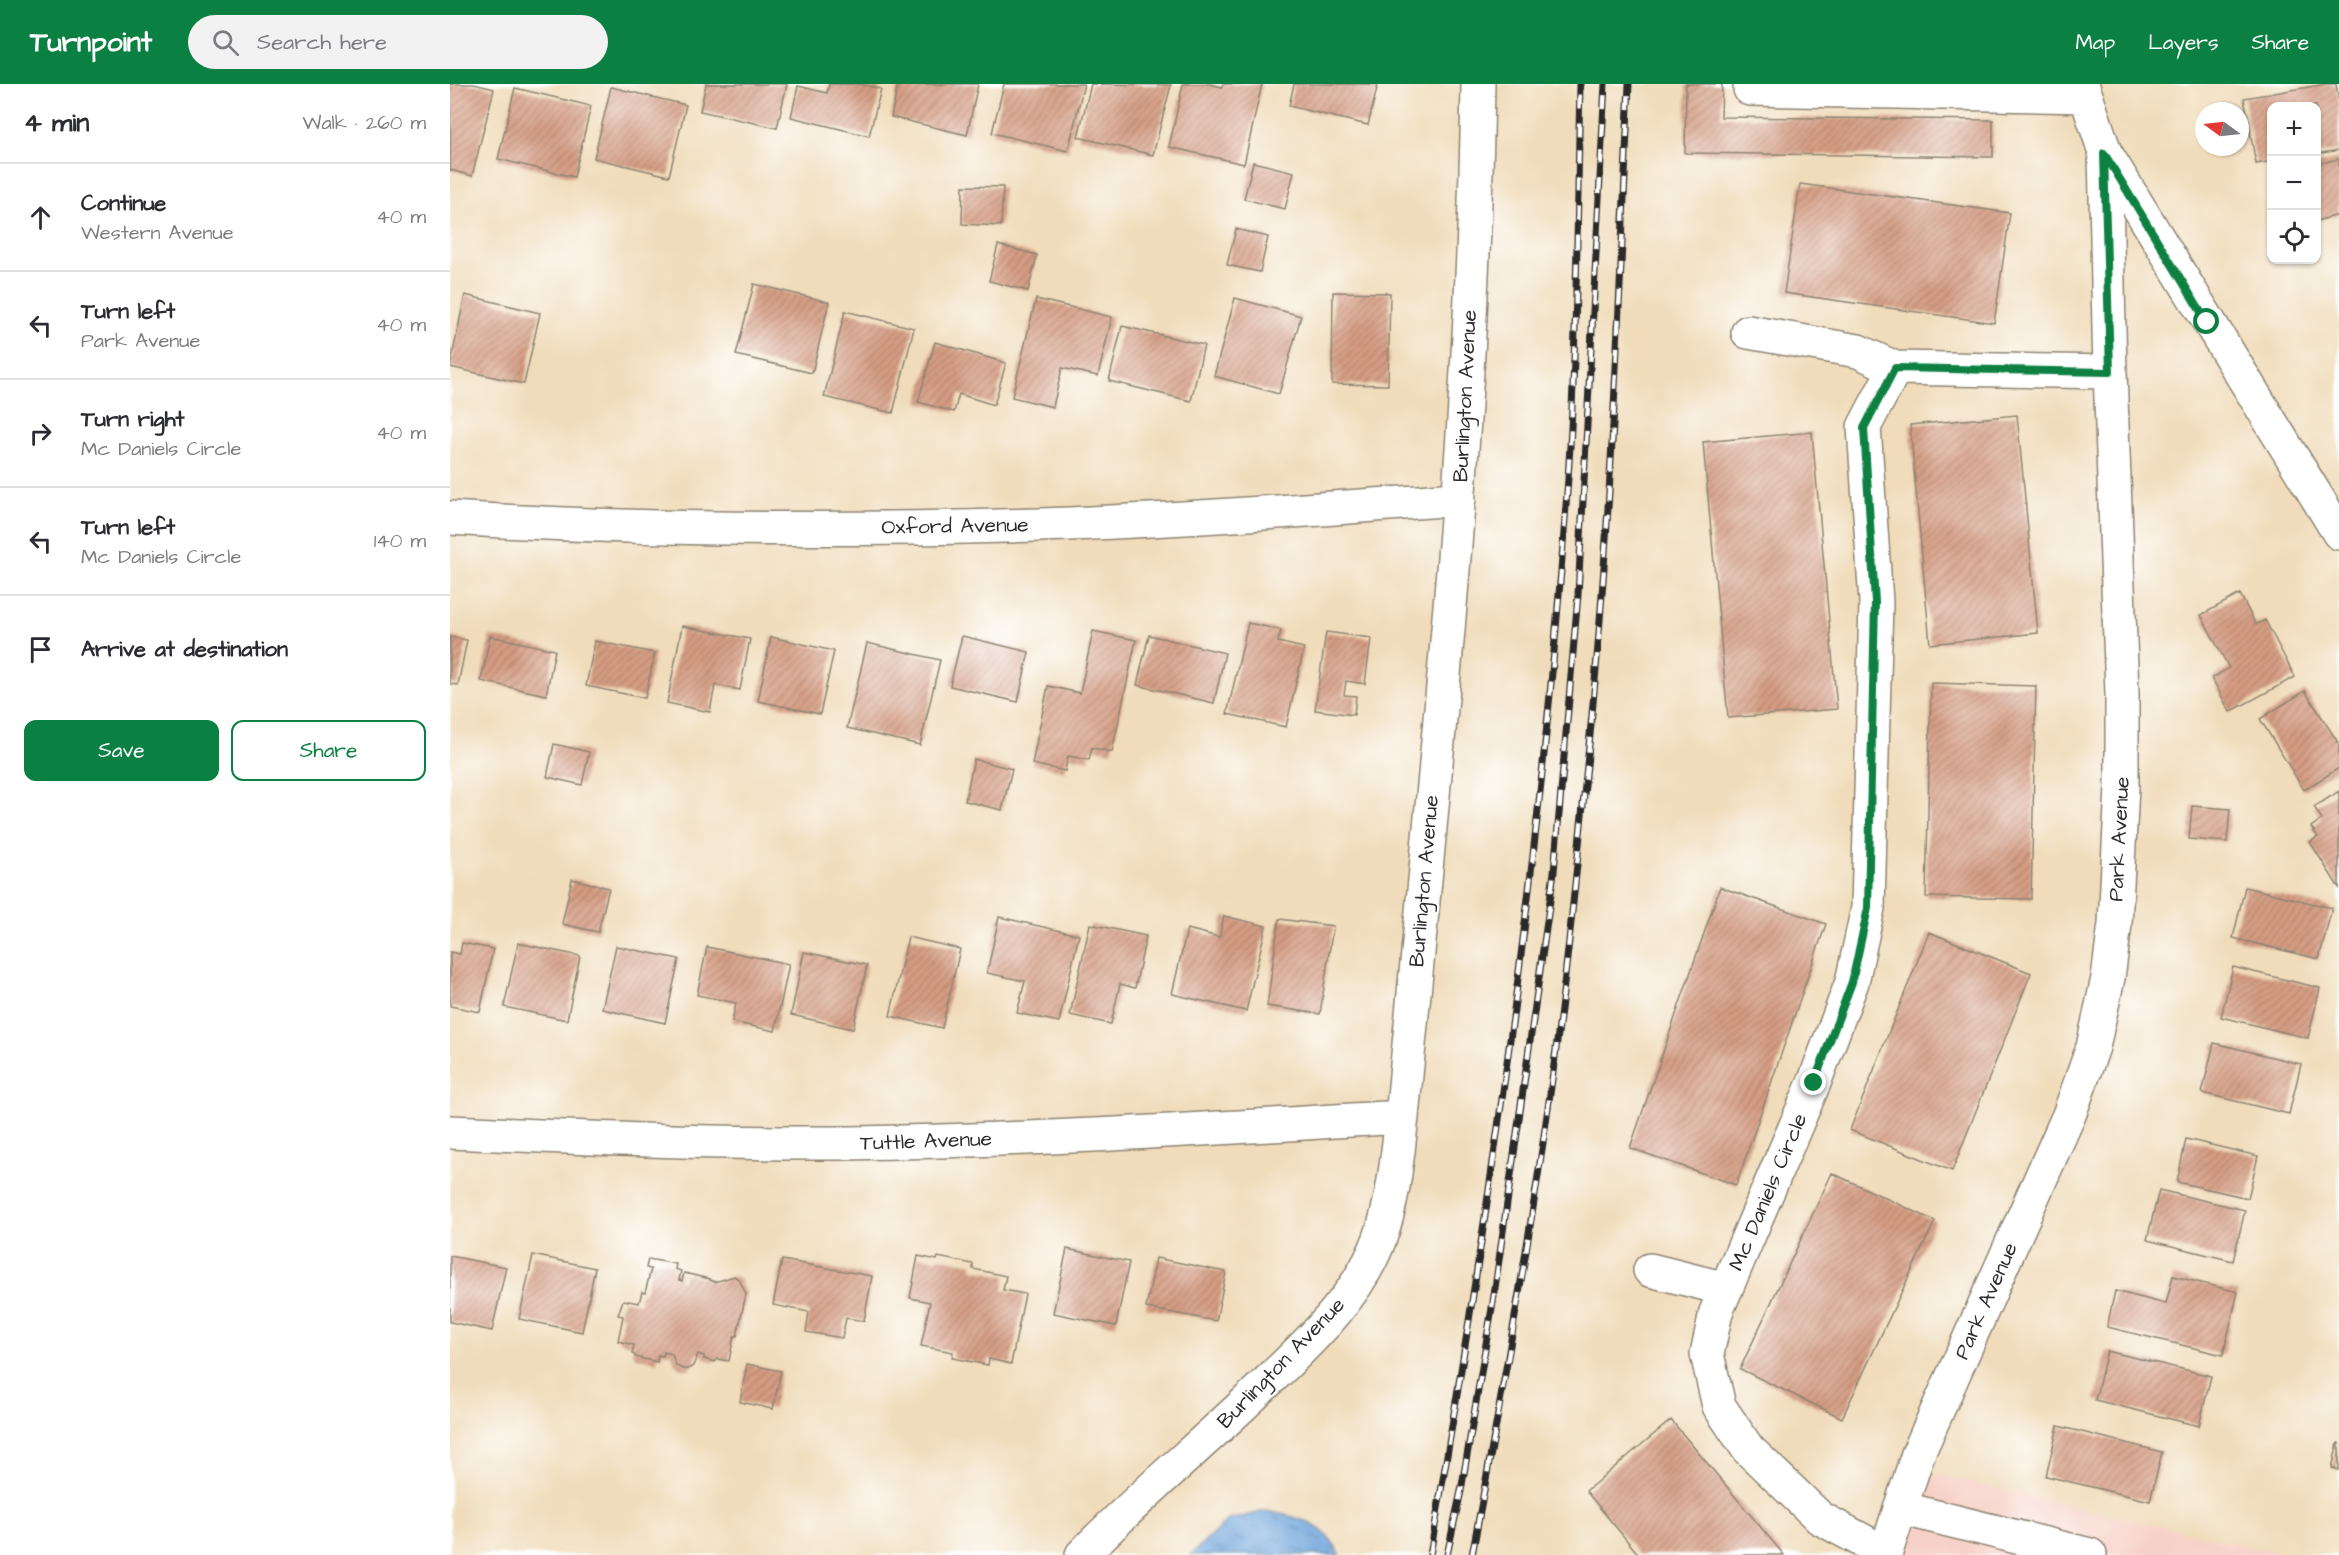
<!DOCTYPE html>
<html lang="en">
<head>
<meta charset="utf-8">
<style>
  body { margin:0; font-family:"Architects Daughter",sans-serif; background:#f2f2f3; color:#2b2b33 }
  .controls { position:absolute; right:18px; top:18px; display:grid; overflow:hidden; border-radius:12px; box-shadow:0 2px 4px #0004 }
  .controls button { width:54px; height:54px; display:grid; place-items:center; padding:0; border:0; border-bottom:2px solid #e1e1e2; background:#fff; color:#2b2b33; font:30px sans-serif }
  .compass { position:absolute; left:1745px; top:18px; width:54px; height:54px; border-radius:50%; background:#fff; box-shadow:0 2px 4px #0004; rotate:285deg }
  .stop { position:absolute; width:18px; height:18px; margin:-14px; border:4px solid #0b8043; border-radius:50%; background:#fff }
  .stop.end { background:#0b8043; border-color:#fff; box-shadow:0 2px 6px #0008 }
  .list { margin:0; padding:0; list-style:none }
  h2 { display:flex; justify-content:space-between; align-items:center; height:78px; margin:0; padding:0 24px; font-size:26px }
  h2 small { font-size:20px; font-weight:400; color:#7c7c81 }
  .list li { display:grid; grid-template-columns:39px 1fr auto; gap:18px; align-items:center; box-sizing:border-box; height:108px; padding:0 24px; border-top:2px solid #e1e1e2 }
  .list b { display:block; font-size:22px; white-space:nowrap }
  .list p { margin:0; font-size:20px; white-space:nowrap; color:#7c7c81 }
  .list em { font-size:20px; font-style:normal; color:#7c7c81 }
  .actions { display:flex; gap:12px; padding:18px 24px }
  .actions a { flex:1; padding:14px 0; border:2px solid #0b8043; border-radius:12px; text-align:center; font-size:21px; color:#0b8043 }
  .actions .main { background:#0b8043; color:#fff }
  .icon { flex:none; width:33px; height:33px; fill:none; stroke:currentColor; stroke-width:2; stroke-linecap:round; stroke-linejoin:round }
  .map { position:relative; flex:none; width:1889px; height:1471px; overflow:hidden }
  header { display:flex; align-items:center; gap:36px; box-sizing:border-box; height:84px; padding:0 30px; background:#0b8043; color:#fff }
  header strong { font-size:28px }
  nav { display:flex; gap:33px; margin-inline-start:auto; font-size:21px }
  .search { width:420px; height:54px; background:#f2f2f3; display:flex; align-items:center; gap:15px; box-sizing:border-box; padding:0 21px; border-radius:33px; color:#7c7c81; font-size:22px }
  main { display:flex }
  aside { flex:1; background:#fff }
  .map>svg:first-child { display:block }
</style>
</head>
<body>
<header>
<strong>Turnpoint</strong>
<div class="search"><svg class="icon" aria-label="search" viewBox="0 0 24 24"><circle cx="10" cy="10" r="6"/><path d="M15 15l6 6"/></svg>Search here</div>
<nav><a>Map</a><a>Layers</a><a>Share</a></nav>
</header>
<main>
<aside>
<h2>4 min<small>Walk · 260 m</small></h2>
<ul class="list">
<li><svg class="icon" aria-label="ahead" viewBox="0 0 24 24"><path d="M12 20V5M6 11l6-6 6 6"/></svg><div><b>Continue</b><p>Western Avenue</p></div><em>40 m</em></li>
<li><svg class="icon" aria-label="left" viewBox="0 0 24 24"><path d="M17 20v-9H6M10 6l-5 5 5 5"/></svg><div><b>Turn left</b><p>Park Avenue</p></div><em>40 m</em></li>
<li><svg class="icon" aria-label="right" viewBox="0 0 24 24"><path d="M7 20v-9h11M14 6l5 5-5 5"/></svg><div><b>Turn right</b><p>Mc Daniels Circle</p></div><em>40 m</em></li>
<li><svg class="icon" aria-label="left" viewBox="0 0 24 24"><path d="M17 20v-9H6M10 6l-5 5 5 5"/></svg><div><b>Turn left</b><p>Mc Daniels Circle</p></div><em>140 m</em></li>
<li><svg class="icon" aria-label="arrive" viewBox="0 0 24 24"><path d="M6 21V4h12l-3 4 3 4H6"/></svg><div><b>Arrive at destination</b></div></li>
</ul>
<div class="actions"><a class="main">Save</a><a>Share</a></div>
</aside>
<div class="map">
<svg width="1889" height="1471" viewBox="0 0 1889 1471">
  <defs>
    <pattern id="water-ripples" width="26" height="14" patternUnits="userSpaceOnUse" patternTransform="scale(1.5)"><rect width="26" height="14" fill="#6da3da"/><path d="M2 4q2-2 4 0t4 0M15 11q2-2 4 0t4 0" fill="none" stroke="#5a85b1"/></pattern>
    <pattern id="building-hatch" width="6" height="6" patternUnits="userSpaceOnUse" patternTransform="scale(1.5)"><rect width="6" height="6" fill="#d69d83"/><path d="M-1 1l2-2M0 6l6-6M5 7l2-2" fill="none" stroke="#ae806b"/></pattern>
  </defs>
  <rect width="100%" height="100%" fill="#fff"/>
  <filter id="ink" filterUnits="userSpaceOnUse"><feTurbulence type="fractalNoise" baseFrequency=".0167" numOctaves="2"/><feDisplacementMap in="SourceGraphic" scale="12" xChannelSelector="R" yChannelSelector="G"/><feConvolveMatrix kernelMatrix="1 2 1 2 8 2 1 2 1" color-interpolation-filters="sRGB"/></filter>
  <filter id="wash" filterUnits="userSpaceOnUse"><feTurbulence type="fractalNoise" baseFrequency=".008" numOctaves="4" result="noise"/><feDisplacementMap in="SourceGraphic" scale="24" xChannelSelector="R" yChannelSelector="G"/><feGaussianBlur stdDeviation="1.35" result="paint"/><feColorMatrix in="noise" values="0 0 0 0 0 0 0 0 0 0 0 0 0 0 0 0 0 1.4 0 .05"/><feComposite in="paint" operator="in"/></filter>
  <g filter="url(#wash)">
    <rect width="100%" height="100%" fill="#f0dcba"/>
    <path fill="#f7d1c7" d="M1470 1387 1834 1471H1439Z"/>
    <path fill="url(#water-ripples)" stroke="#4c6782" stroke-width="1.5" d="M815 1427C846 1432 876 1439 890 1471H741L778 1436Z"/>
    <g id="blocks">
      <path fill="url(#building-hatch)" d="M0 0H24L44 5 22 92 0 86Z
        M256 0H337L327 44 250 27Z
        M379 0H410L431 5 419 52 341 33 348 2 377 9Z
        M448 0H528L517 51 441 33Z
        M554 0H634L618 67 542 49Z
        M641 0 721 1 703 71 628 53Z
        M733 0H759L772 3 773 0H812L794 80 719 63Z
        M844 0H928L918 41 839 22Z
        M1236 0H1272L1271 33 1543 36V73L1235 69Z
        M1877 0H1886L1889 18V66L1866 70V22H1822V77L1806 80 1794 14Z
        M161 3 236 21 219 92 144 74Z
        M65 4 141 22 124 93 48 75Z
        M1889 75V131L1866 137V80Z
        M803 78 844 88 835 125 794 115Z
        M1350 100 1560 129 1544 239 1334 209Z
        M513 102 553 103 551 142 512 140Z
        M786 145 818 153 810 188 777 181Z
        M548 161 587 171 578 207 539 197Z
        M304 200 379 218 362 289 286 271Z
        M883 208 940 209 938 301 882 300Z
        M15 211 90 229 74 300 0 283Z
        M785 214 851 232 829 310 764 292Z
        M586 215 662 233 648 292 612 284 603 323 562 313Z
        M395 227 464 244 443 329 374 313Z
        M672 242 754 261 741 317 659 297Z
        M485 258 556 279 544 321 509 310 504 328 468 318Z
        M1567 331 1588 549 1480 560 1460 341Z
        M1362 348 1387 625 1278 634 1253 358Z
        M1790 510 1806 541 1815 536 1845 593 1780 628 1762 594 1779 584 1751 531Z
        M798 539 831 546 828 558 854 564 836 643 777 630Z
        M232 542 300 555 290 606 265 601 260 628 217 619Z
        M643 547 686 556 662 668 642 664 639 676 618 672 615 687 582 680 598 602 630 609Z
        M876 548 921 554 915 600 896 597 894 611 906 612 904 631 865 626Z
        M699 551 775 569 764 619 687 601Z
        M40 552 105 566 96 611 31 597Z
        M512 552 579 568 568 618 500 602Z
        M0 553 17 556 8 601 0 600Z
        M321 553 384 567 370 630 308 617Z
        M145 557 205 569 195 614 136 602Z
        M417 559 490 576 470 661 397 644Z
        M1481 599 1586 602 1581 815 1476 813Z
        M1855 607 1889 660V684L1854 706 1810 635Z
        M104 660 139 668 132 701 97 693Z
        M524 675 562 685 552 726 515 717Z
        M1889 707V804L1860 758 1868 753 1861 743 1872 735 1864 723Z
        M1742 722 1780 725 1777 758 1739 755Z
        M122 795 159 804 148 848 112 840Z
        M1270 803 1376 840 1286 1101 1180 1064Z
        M1795 803 1882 824 1869 875 1783 854Z
        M774 832 816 842 796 927 722 910 737 845 769 853Z
        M549 833 629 851 609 938 567 929 575 897 537 889Z
        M829 835 883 842 870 930 817 922Z
        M640 840 696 852 685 904 670 900 661 940 620 931Z
        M1479 848 1581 889 1502 1087 1400 1046Z
        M458 853 510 865 492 944 440 932Z
        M12 859 43 865 30 928 0 922V868L10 870Z
        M68 859 130 872 117 936 54 923Z
        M166 862 229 875 215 939 152 925Z
        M257 863 339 880 325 947 282 938 286 919 247 911Z
        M354 868 417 881 403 945 341 931Z
        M1783 883 1870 904 1858 954 1771 933Z
        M1764 959 1851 980 1839 1030 1752 1009Z
        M1736 1055 1808 1072 1798 1114 1727 1098Z
        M1382 1089 1485 1137 1392 1334 1290 1285Z
        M1709 1106 1795 1126 1783 1177 1697 1156Z
        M617 1165 679 1178 666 1242 603 1229Z
        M83 1171 145 1184 132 1248 69 1235Z
        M0 1172 56 1183 42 1247 0 1238Z
        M468 1172 487 1176 488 1173 523 1180V1185L556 1192 553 1206 575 1210 561 1280 539 1275 538 1281 502 1274 503 1268 471 1262 480 1218 460 1214Z
        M706 1174 776 1188 766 1237 696 1224Z
        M198 1175 226 1180 225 1185 231 1187 229 1196 232 1197 234 1189 260 1195V1196L265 1198 284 1192 289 1195 296 1210 287 1252H284L279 1277 267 1275 265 1278 254 1275V1272L248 1270 243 1282 238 1285H232L225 1280 222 1270 214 1268 213 1272 208 1271 207 1278 185 1273V1271L182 1270 184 1261 168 1257 173 1232 168 1231 173 1216 189 1219 192 1208 195 1209 201 1185 196 1184Z
        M332 1176 422 1192 414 1237 396 1234 392 1254 356 1248 359 1228 323 1221Z
        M1723 1192 1788 1208 1773 1271 1657 1243 1665 1207 1716 1220Z
        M1657 1267 1761 1292 1749 1342 1645 1316Z
        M297 1280 331 1287 323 1325 290 1318Z
        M1221 1336 1334 1471H1189L1136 1407Z
        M1608 1342 1712 1368 1700 1417 1596 1392Z
        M1888 1359H1889V1386L1882 1384Z"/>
    </g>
  </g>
  <g filter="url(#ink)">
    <use href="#blocks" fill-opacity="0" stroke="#8e8472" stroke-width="1.5"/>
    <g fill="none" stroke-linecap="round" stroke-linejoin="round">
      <g stroke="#8e8472" stroke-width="36">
        <path id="minor" d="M1300 0V5L1636 12
          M1656 70 1889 449
          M1298 248 1408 267 1445 284
          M0 434C206 447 413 447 619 440 749 435 879 424 1009 415
          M0 1048C132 1054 265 1060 397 1059 582 1057 767 1044 952 1033
          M1200 1186 1276 1205
          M1450 1424 1640 1471
          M1436 1469 1370 1434 1298 1365 1269 1322 1257 1270 1266 1228 1364 999 1402 898 1418 824 1426 518 1414 343 1445 284 1660 288
          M632 1471C689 1412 753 1360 812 1303 856 1261 909 1213 930 1154 944 1115 947 1073 952 1033 985 689 1023 345 1028 0
          M1435 1471 1468 1370 1619 1031 1643 963 1658 894 1665 840 1672 703V609L1660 288 1655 68 1632 0"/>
      </g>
      <use href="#minor" stroke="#fff" stroke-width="33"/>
      <g stroke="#2b2b2b" stroke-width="7">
        <path id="rail" d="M980 1471C1042 1115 1093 755 1118 394 1127 263 1127 131 1130 0
          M997 1471 1011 1407 1043 1218 1104 788 1128 511 1155 0
          M1022 1471C1050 1322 1077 1173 1098 1024 1114 913 1125 802 1136 691 1160 461 1169 230 1179 0"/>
      </g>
      <use href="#rail" stroke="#fff" stroke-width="4.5" stroke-dasharray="14" stroke-linecap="butt"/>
    </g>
  </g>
  <g fill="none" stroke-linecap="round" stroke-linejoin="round" filter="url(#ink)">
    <path stroke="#0b8043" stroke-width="8" d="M1364 999 1402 898 1418 824 1425 518 1414 344 1445 284 1660 288 1654 69 1757 238"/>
  </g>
  <g text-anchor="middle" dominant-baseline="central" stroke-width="4.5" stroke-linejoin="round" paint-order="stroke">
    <g font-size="21" fill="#2b2b2b" stroke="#fff">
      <text transform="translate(1015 312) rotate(-87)">Burlington Avenue</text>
      <text transform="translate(505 442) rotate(-1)">Oxford Avenue</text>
      <text transform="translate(1669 755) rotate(-87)">Park Avenue</text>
      <text transform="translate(974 797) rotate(-85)">Burlington Avenue</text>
      <text transform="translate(476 1057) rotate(-2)">Tuttle Avenue</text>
      <text transform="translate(1318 1108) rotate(-67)">Mc Daniels Circle</text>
      <text transform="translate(1536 1217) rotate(-66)">Park Avenue</text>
      <text transform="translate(831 1279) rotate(-46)">Burlington Avenue</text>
    </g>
  </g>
</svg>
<div class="controls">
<button>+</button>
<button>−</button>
<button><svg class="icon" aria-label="locate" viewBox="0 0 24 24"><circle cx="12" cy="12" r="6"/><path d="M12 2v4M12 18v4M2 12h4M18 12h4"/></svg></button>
</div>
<svg class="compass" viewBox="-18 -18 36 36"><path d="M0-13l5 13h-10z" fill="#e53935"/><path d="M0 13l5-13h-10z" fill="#7c7c81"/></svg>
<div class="stop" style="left:1757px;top:238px"></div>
<div class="stop end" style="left:1364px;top:999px"></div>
</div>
</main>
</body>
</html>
